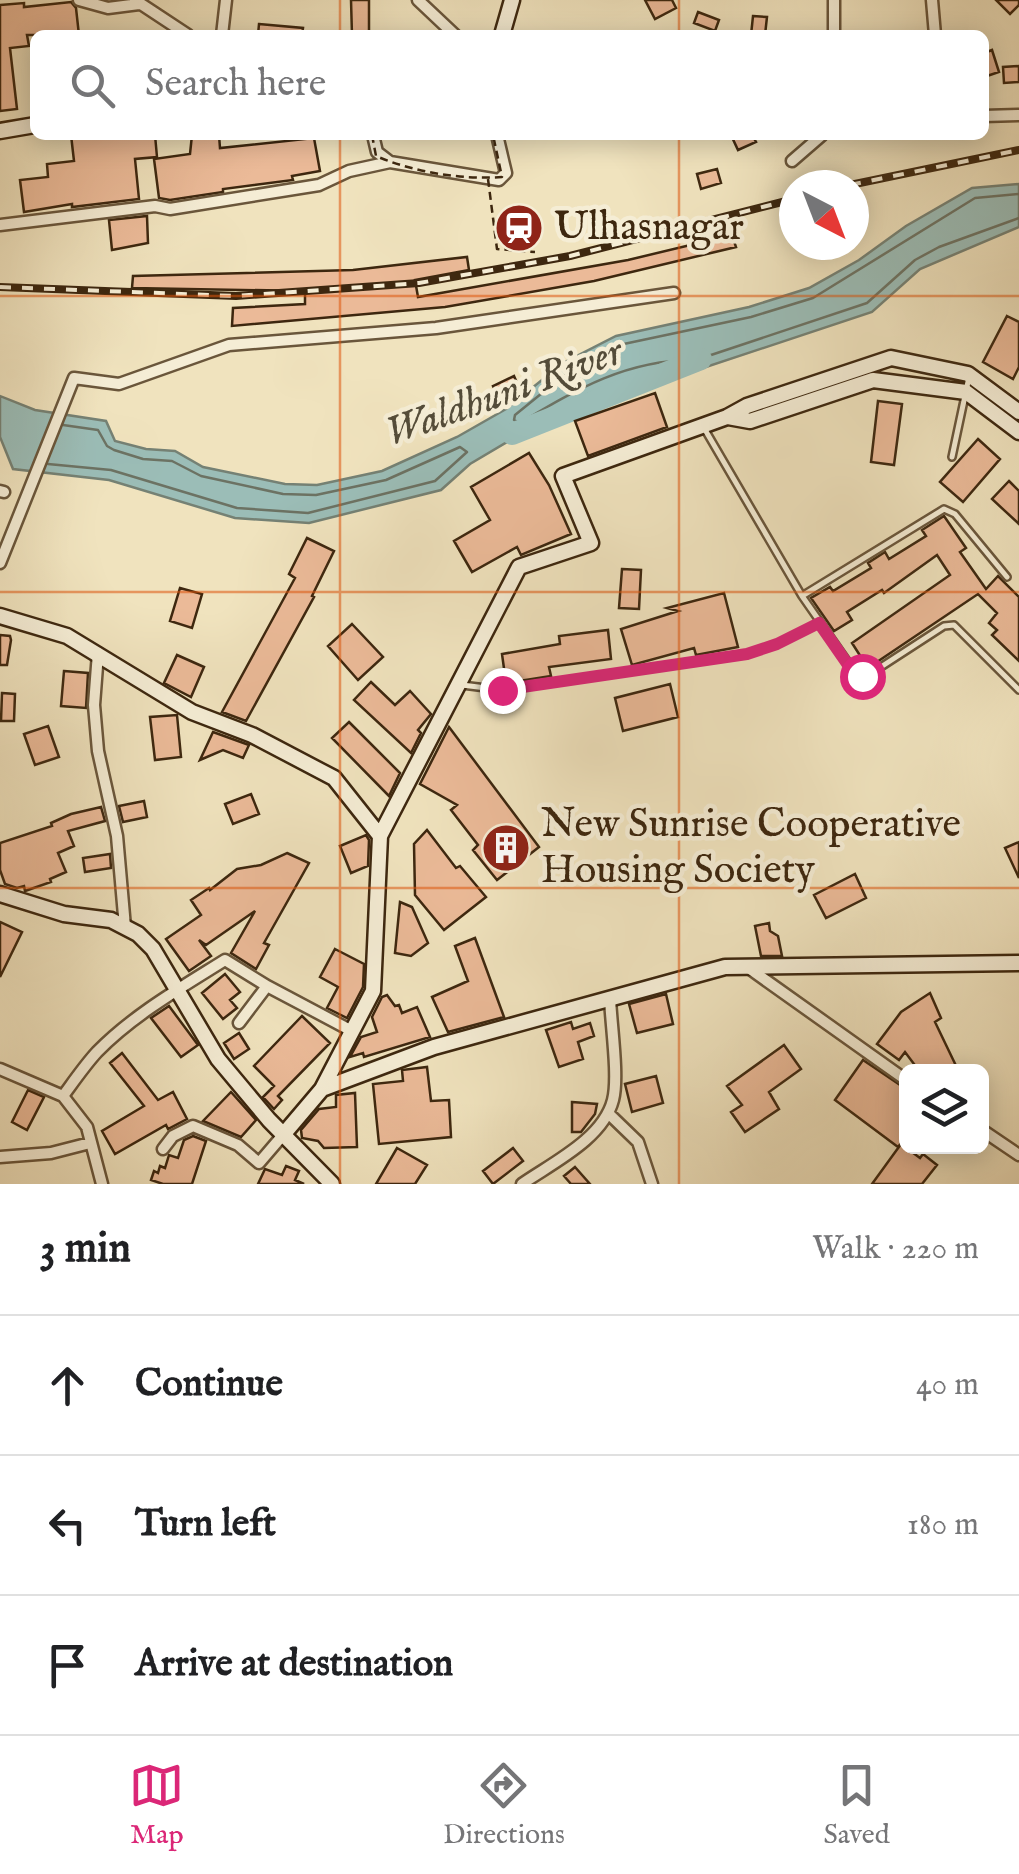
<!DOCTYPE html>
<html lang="en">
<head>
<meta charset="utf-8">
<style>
  body { margin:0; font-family:"IM FELL English",serif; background:#f2f2f2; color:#202124 }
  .controls { position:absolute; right:30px; bottom:30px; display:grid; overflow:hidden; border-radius:15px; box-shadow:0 5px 25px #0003 }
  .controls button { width:90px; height:90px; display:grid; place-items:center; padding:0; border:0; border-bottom:2px solid #e0e0e0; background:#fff; color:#202124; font:50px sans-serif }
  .compass { position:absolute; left:779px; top:170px; width:90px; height:90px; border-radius:50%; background:#fff; box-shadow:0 5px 25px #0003; rotate:138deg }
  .stop { position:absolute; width:30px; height:30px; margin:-22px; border:8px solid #db2777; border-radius:50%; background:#fff }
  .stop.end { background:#db2777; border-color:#fff; box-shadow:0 2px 10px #0008 }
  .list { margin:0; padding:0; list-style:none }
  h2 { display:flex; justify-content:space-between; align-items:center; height:130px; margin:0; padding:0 40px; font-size:42px }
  h2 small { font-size:32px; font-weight:400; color:#757577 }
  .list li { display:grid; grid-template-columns:65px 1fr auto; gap:30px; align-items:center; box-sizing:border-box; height:140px; padding:0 40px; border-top:2px solid #e0e0e0 }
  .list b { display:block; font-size:38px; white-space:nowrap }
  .list em { font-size:32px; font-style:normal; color:#757577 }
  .icon { flex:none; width:55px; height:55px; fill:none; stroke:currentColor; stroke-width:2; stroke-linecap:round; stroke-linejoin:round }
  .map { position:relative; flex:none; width:1019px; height:1184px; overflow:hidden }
  .search { position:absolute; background:#fff; box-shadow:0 5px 25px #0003; left:30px; right:30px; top:30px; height:110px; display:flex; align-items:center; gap:25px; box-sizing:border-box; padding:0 35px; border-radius:15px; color:#757577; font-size:38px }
  .sheet { height:550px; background:#fff }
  nav { display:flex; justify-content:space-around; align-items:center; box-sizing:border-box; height:140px; border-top:2px solid #e0e0e0; background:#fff; font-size:28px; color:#757577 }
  nav a { display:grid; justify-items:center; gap:5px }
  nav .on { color:#db2777 }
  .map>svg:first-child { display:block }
</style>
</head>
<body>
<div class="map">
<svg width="1019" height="1184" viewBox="0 0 1019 1184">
  <rect width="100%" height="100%" fill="#f0e3be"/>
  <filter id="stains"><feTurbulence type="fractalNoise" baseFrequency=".002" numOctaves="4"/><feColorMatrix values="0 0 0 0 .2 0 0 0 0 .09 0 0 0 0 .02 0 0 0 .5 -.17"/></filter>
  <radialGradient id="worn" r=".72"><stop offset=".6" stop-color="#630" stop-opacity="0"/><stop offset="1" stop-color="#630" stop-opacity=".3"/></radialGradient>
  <path fill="#9bbdb7" stroke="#758174" stroke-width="2.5" d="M1019 184V227L920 269 872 312 697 370 674 369 650 374 588 394 470 464 441 490 309 523 235 518 109 480 13 469 0 437V396L35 410 106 421 115 441 146 449 175 451 203 467 285 484 317 485 382 471 457 437 506 409 563 363 616 336 749 307 809 288 859 260 906 226 972 188Z"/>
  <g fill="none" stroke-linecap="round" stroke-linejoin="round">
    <path stroke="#6c7263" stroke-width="2.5" d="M1019 194 975 198 813 298 751 317 619 345 568 372 515 415 514 420 520 423C577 389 628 359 696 360L867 303 915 260 939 247 1019 218
      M48 464 111 470 237 508 308 513 435 481 467 452 460 447 386 480 316 495 283 494 201 476 172 461 143 459 114 450 107 446 98 430 63 425"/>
    <path stroke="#9bbdb7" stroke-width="22" d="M512 434 701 359"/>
  </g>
  <path fill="#ebba98" stroke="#3d270f" stroke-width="2.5" d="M351 0H369V35H352Z
    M645 0H672L676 8 655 19Z
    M996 0H1019V5L1010 14Z
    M71 2 76 8 79 35H27L29 46 10 48 17 109 0 111V5L24 3V7Z
    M698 12 719 20 715 31 694 23Z
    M753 16 767 17 765 35H751Z
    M259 24 303 28 302 35H258Z
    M992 50 999 72 987 76 984 53Z
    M1019 66V82L1004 83 1003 67Z
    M71 135H155L157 157 135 159 139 199 72 207V204L24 212 20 180 48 177 47 164 74 161Z
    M192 135H219L220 148 314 138 320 171 292 176 293 180 223 189V192L170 200 159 198 154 159 190 154Z
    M731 135H752L756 142 738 150Z
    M717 169 721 183 701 189 697 174Z
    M147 216 148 243 112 250 109 220Z
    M732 235 736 247 594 281 445 307 232 326 233 308 305 304V291L132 288 133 276 353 270 467 257 469 270 415 280 418 297 628 260Z
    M1007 316 1019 322V367L1013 379 983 362Z
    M514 376 521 392 500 401 493 386Z
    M655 393 667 427 588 456 575 421Z
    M878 401 902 404 894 465 871 462Z
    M978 439 1000 459 963 502 940 482Z
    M529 453 549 485 571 534 521 555 517 547 472 572 454 541 490 520 471 487Z
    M1009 481 1019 491V524L992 499Z
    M944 516 966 548 960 552 986 589 998 576 1019 597V661L992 635 997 630 989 623 997 613 978 594 868 668 852 643 950 575 937 555 884 593 882 590 847 612 852 620 834 631 811 598 830 587 833 591 871 568 868 563 885 552 889 559 926 536 922 530Z
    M307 538 334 551 312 596 314 597 246 721 222 712 295 578 289 574Z
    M622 569 641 570 639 609 619 608Z
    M180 588 202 594 192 628 170 621Z
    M724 593 738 647 696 655 694 648 632 665 621 629 678 611 667 608Z
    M352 624 383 657 358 680 328 646Z
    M608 630 611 659 549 667 551 676 506 683 502 654 560 644 559 636Z
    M0 635 10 636 11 640 7 665H0Z
    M177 655 204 667 191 697 164 683Z
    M64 671 88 673 86 708 61 706Z
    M371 682 395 705 410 691 431 714 418 730 421 733 411 753 354 700Z
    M670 684 678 717 623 731 615 698Z
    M2 693 15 694 14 721H1Z
    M177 715 181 757 155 760 150 717Z
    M349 722 400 773 389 796 332 738Z
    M48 726 59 757 35 765 24 734Z
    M449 727 539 847 497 880 473 850 478 845 451 810 457 805 420 784Z
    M213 732 249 745 243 758 223 750 200 760Z
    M251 794 259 814 233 824 225 804Z
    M144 801 147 817 123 822 119 806Z
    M101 807 105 821 68 831 74 846 58 853 66 872 50 879 51 882 25 891 24 886 17 888 5 884 0 870V843L52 826 51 823 71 814Z
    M427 830 456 868 460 866 486 897 444 930 415 895 414 844Z
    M366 835 369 840 368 866 351 873 340 846Z
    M1019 842V878L1005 848Z
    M287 853 309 863 264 943 269 945 256 969 231 953 255 911 206 945 199 940 211 956 189 971 166 939 201 915 191 900 209 888 210 890 237 869 261 865Z
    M110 854 111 868 85 872 83 858Z
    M855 874 866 898 826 918 814 895Z
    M400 902 412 907 428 943 411 956 395 953Z
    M0 922 22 932 0 977Z
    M769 923 770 931 778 936 782 956H761L755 926Z
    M475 938 504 1017 448 1032 432 997 468 981 455 946Z
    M335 949 364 964 363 987 347 1018 327 1008 338 987 320 977Z
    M225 974 240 992 230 1000 237 1008 223 1019 202 993Z
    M930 993 941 1018 935 1022 959 1072H920L905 1052 899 1060 877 1044 901 1012Z
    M666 994 673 1024 637 1033 629 1004Z
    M387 995 395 1006 399 1005 402 1013 417 1007 430 1037 364 1057 363 1053 350 1057 361 1037 377 1032 372 1017 382 997Z
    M169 1006 198 1045 181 1057 151 1018Z
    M302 1016 330 1043 278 1096 282 1100 274 1109 263 1097 274 1086 254 1066Z
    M571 1022 573 1029 590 1023 594 1036 578 1042 583 1059 559 1067 546 1030Z
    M239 1033 249 1049 234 1059 224 1043Z
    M784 1045 801 1069 769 1092 779 1109 745 1132 731 1112 742 1105 727 1086Z
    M122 1053 158 1100 173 1092 187 1119 168 1129 166 1125 115 1154 102 1131 144 1106 110 1063Z
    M863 1060 906 1089V1137L898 1147 835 1100Z
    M427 1067 431 1101 449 1100 451 1137 379 1144 373 1084 403 1081 402 1070Z
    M656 1076 663 1103 632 1112 625 1084Z
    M28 1090 44 1097 27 1130 12 1122Z
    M231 1092 256 1120 241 1137 203 1121Z
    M355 1093 357 1147 324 1148 318 1141 302 1138 301 1130 319 1109 336 1107V1095Z
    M572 1102 597 1104 595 1114 581 1132H572Z
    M193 1136 206 1141 192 1184H163L151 1180 154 1171 158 1173 160 1166 165 1168 169 1155 178 1158 184 1140Z
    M901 1144 920 1158 923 1154 937 1165 922 1184H872Z
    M397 1148 427 1165 415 1184H376Z
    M513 1148 523 1161 493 1184 483 1171Z
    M286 1166 299 1171 295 1180 304 1184H258L265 1169 282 1175Z
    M575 1167 590 1184H571L564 1176Z"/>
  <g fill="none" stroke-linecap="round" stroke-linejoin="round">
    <g stroke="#6a563b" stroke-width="10">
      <path id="lane" d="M704 428 802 596 944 509 955 514 1007 577
        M952 457 969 377
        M802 596 857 675 867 676 944 626 954 625 1019 690
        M462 685 502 690 747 654 777 644 819 623"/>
    </g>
    <g stroke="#6a563b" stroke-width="15">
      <path id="street" d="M79 0 108 8 139 4
        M135 0 188 35
        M418 0 455 35
        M932 0 935 35
        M222 35 226 0
        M834 35V0
        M984 116 1019 115
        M373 135 377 152 390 162
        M792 161 822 135
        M0 225 155 206 170 209 319 185 349 171 390 162 499 180 506 173 497 135
        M0 491 4 492
        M0 563 74 378 119 384 229 345 436 328 674 293
        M98 653 94 705 98 751 117 836 125 927
        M750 969 906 1080
        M239 1023 267 986 352 1031
        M0 1069 63 1096 87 1127 102 1184
        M63 1096C74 1081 85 1065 97 1052 133 1015 182 987 225 960L267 986
        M608 1113 638 1142 652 1184
        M982 1130 1019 1155
        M163 1149 173 1136 193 1126 238 1145 259 1163 283 1135
        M0 1157 51 1153 90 1143
        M522 1184C552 1163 603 1139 613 1100 619 1077 611 1025 610 998"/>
    </g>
    <g stroke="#3d270f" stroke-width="19">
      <path id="secondary" d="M502 35 512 0
        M0 131 35 125
        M728 417 750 421 873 380 966 392 1019 432
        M0 616 67 636 192 712 252 735 334 778 380 836
        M0 894 64 914 111 920 138 934 153 949 218 1059 269 1120 332 1184
        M322 1089 434 1047 725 967 1019 963
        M283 1135 322 1089 373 991 380 836 519 567 591 543 563 476 727 417 747 406 891 358 968 374 1019 412"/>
    </g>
    <use href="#lane" stroke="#f5edd5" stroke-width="5"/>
    <use href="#street" stroke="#f5edd5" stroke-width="10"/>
    <use href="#secondary" stroke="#f5edd5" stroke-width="14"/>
    <g stroke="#3d270f" stroke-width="8">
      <path id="rail" d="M850 185 1019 150
        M0 287 236 296 419 283 570 256 794 199"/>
    </g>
    <use href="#rail" stroke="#f5edd5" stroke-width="4" stroke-dasharray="11" stroke-linecap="butt"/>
    <path stroke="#3d270f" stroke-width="2.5" stroke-dasharray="8 5" stroke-linecap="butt" d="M372 135 376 156C413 172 462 180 502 177L493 135
      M488 179 497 249 535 252"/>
  </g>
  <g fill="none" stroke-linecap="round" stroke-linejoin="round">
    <path stroke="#db2777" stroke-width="12" d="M502 690 747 654 777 644 819 623 853 672 862 676"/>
  </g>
  <path fill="none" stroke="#df560c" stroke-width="2.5" stroke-opacity="0.55" d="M340 0V35M679 0V35M340 135V1184M679 135V1184M0 296H1019M0 592H1019M0 888H1019"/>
  <defs>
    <g id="station-disc" transform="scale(2.5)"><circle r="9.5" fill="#8f2418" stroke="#f5edd5"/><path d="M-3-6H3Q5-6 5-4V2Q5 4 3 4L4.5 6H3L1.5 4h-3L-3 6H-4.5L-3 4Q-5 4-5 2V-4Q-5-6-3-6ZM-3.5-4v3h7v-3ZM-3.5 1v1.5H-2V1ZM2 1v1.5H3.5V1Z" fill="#fff"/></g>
    <g id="building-disc" transform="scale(2.5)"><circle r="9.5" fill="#8f2418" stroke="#f5edd5"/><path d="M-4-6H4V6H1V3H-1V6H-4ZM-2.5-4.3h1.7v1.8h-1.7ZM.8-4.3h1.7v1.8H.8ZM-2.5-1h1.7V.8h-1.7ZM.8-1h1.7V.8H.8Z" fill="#fff"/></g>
  </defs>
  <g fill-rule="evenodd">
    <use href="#station-disc" x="519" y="228"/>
    <use href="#building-disc" x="506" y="848"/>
  </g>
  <g text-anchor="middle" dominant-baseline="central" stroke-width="9" stroke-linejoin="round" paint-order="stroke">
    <g font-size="40" fill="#3d270f" stroke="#f5edd5" text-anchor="start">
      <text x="554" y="228">Ulhasnagar</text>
      <text x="541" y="825">New Sunrise Cooperative<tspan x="541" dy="46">Housing Society</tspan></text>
    </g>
    <g font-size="42" font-style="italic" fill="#544c39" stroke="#f5edd5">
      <text transform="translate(504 393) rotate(-20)">Waldhuni River</text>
    </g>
  </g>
  <rect width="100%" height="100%" filter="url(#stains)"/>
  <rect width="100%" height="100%" fill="url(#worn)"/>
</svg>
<div class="controls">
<button><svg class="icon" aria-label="layers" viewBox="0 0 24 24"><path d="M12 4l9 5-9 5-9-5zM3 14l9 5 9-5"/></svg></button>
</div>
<svg class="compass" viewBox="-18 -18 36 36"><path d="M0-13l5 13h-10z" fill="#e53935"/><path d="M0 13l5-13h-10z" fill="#757577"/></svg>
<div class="stop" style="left:862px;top:676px"></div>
<div class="stop end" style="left:502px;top:690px"></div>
<div class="search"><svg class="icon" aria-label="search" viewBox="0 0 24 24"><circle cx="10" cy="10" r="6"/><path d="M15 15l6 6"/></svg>Search here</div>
</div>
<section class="sheet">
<h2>3 min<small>Walk · 220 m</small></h2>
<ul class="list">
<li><svg class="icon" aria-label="ahead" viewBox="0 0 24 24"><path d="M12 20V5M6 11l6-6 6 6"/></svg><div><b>Continue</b></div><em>40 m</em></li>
<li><svg class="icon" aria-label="left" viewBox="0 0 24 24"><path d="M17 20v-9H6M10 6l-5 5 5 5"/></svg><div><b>Turn left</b></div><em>180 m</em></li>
<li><svg class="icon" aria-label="arrive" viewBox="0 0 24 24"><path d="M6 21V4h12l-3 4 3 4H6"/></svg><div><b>Arrive at destination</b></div></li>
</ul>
</section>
<nav>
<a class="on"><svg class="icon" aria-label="map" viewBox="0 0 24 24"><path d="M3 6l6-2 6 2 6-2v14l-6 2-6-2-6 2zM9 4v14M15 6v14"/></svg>Map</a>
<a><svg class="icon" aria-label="directions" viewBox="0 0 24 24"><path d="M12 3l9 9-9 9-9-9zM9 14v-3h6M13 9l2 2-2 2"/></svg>Directions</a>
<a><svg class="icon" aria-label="saved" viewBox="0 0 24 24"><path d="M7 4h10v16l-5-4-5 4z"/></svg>Saved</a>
</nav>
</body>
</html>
